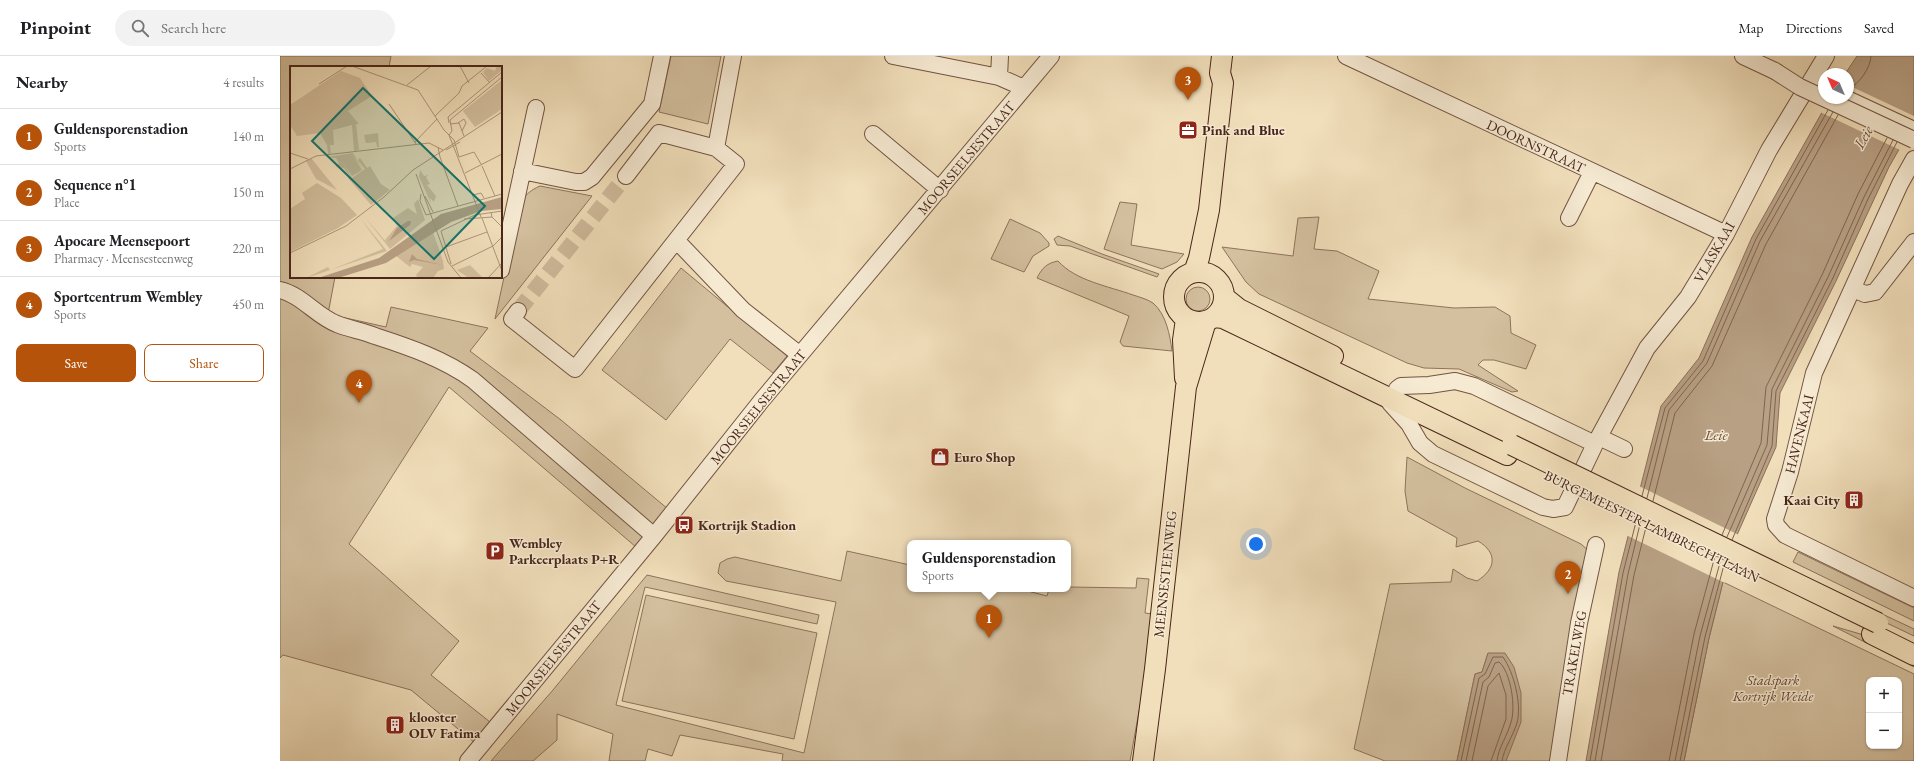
<!DOCTYPE html>
<html lang="en">
<head>
<meta charset="utf-8">
<style>
  body { margin:0; font-family:"EB Garamond",serif; background:#f2f2f2; color:#202124 }
  .controls { position:absolute; right:12px; bottom:12px; display:grid; overflow:hidden; border-radius:8px; box-shadow:0 1px 3px #0004 }
  .controls button { width:36px; height:36px; display:grid; place-items:center; padding:0; border:0; border-bottom:1px solid #e0e0e0; background:#fff; color:#202124; font:20px sans-serif }
  .compass { position:absolute; left:1538px; top:12px; width:36px; height:36px; border-radius:50%; background:#fff; box-shadow:0 1px 3px #0004; rotate:316deg }
  .you { position:absolute; left:976px; top:488px; width:14px; height:14px; margin:-10px; border:3px solid #fff; border-radius:50%; background:#1a73e8; box-shadow:0 0 0 6px #1a73e833 }
  .badge { display:grid; place-items:center; width:26px; height:26px; border-radius:50%; background:#b45309; color:#fff; font-size:13px; font-weight:700 }
  .pin { position:absolute; translate:-50% -33px; filter:drop-shadow(0 1px 2px #0008) }
  .pin::after { content:''; position:absolute; top:21px; width:14px; height:12px; background:inherit; clip-path:polygon(0 0,100% 0,50% 100%) }
  .popup { position:absolute; left:627px; top:484px; width:164px; height:52px; box-sizing:border-box; display:grid; place-content:center; border-radius:8px; background:#fff; filter:drop-shadow(0 1px 3px #0005); font-size:13px; white-space:nowrap; color:#757577 }
  .popup b { font-size:15px; color:#202124 }
  .popup::after { content:''; position:absolute; left:50%; top:100%; margin-left:-8px; border:8px solid transparent; border-top-color:#fff }
  .list { margin:0; padding:0; list-style:none }
  h2 { display:flex; justify-content:space-between; align-items:center; height:52px; margin:0; padding:0 16px; font-size:17px }
  h2 small { font-size:13px; font-weight:400; color:#757577 }
  .list li { display:grid; grid-template-columns:26px 1fr auto; gap:12px; align-items:center; box-sizing:border-box; height:56px; padding:0 16px; border-top:1px solid #e0e0e0 }
  .list b { display:block; font-size:15px; white-space:nowrap }
  .list p { margin:0; font-size:13px; white-space:nowrap; color:#757577 }
  .list em { font-size:13px; font-style:normal; color:#757577 }
  .actions { display:flex; gap:8px; padding:12px 16px }
  .actions a { flex:1; padding:9px 0; border:1px solid #b45309; border-radius:8px; text-align:center; font-size:14px; color:#b45309 }
  .actions .main { background:#b45309; color:#fff }
  .icon { flex:none; width:22px; height:22px; fill:none; stroke:currentColor; stroke-width:2; stroke-linecap:round; stroke-linejoin:round }
  .map { position:relative; flex:none; width:1634px; height:705px; overflow:hidden }
  header { display:flex; align-items:center; gap:24px; box-sizing:border-box; height:56px; padding:0 20px; background:#fff; border-bottom:1px solid #e0e0e0 }
  header strong { font-size:19px }
  nav { display:flex; gap:22px; margin-inline-start:auto; font-size:14px }
  .search { width:280px; height:36px; background:#f2f2f2; display:flex; align-items:center; gap:10px; box-sizing:border-box; padding:0 14px; border-radius:22px; color:#757577; font-size:15px }
  main { display:flex }
  aside { flex:1; background:#fff }
  .map>svg:first-child { display:block }
</style>
</head>
<body>
<header>
<strong>Pinpoint</strong>
<div class="search"><svg class="icon" aria-label="search" viewBox="0 0 24 24"><circle cx="10" cy="10" r="6"/><path d="M15 15l6 6"/></svg>Search here</div>
<nav><a>Map</a><a>Directions</a><a>Saved</a></nav>
</header>
<main>
<aside>
<h2>Nearby<small>4 results</small></h2>
<ul class="list">
<li><span class="badge">1</span><div><b>Guldensporenstadion</b><p>Sports</p></div><em>140 m</em></li>
<li><span class="badge">2</span><div><b>Sequence n°1</b><p>Place</p></div><em>150 m</em></li>
<li><span class="badge">3</span><div><b>Apocare Meensepoort</b><p>Pharmacy · Meensesteenweg</p></div><em>220 m</em></li>
<li><span class="badge">4</span><div><b>Sportcentrum Wembley</b><p>Sports</p></div><em>450 m</em></li>
</ul>
<div class="actions"><a class="main">Save</a><a>Share</a></div>
</aside>
<div class="map">
<svg width="1634" height="705" viewBox="0 0 1634 705">
  <rect width="100%" height="100%" fill="#f1dfbb"/>
  <filter id="stains"><feTurbulence type="fractalNoise" baseFrequency=".005" numOctaves="4"/><feColorMatrix values="0 0 0 0 .2 0 0 0 0 .09 0 0 0 0 .02 0 0 0 .5 -.17"/></filter>
  <radialGradient id="worn" r=".72"><stop offset=".6" stop-color="#630" stop-opacity="0"/><stop offset="1" stop-color="#630" stop-opacity=".3"/></radialGradient>
  <path fill="#d4c09f" stroke="#8e735c" fill-rule="evenodd" d="M0 0H111L109 11H11V221H55L48 258 106 271 111 251 208 272 190 295 281 364 388 453 356 491 169 331 69 488 179 585 151 619 210 666 195 687 131 634 3 599 0 602Z
    M391 0H441L428 68 379 56Z
    M260 130 312 140 215 263 240 147C246 138 251 134 260 130Z
    M840 146 857 148 851 189 904 198 897 206 882 213 824 193Z
    M1039 161 1034 193 1057 195 1099 215 1088 243 1174 252 1215 251 1230 260 1231 277 1256 289 1246 313 1214 304H1203L1198 309 1238 335 1232 336 1179 313 1144 312 1127 307 979 238 966 226 942 191 1013 200 1018 162Z
    M730 163 760 177 769 187V190L753 200 744 216 711 203Z
    M778 180 822 198 879 218 877 221 790 190 777 189 774 183Z
    M778 205C796 225 828 230 853 239 859 241 867 243 873 247 886 258 890 279 892 295L843 290 840 286 849 260 757 222C762 212 767 207 778 205Z
    M401 212 507 300 493 317 450 283 386 364 322 314Z
    M906 243a12 12 0 1 1 24 0a12 12 0 1 1-24 0Z
    M1127 401 1185 432 1301 488 1309 495 1274 705H1226L1208 597 1202 616 1195 618 1177 705H1105L1074 693 1110 528 1171 526 1173 513 1187 522 1197 525C1216 513 1218 497 1198 485L1176 491 1177 482 1128 455 1125 435Z
    M567 495 630 509V533H740L767 540 769 533H788V531L856 532 857 522 869 523 865 557 873 558 868 606 850 705H502L503 698 400 679 392 700 368 693 365 705H329L333 678 277 658V684L253 705H211L273 634 367 519 539 559 537 568 365 531 336 649 524 697 556 546 446 525 438 517 440 507 447 503 455 501 561 525Z
    M1518 496 1634 552V565L1513 506Z
    M1443 526 1634 618V705H1404L1429 582ZM1589 624H1619V690H1589Z
    M366 539 537 577 514 683 342 645Z
    M1562 539 1634 573V580L1592 560Z
    M1553 570 1587 580 1634 603V611Z"/>
  <path fill="#b8a084" stroke="#8c6f59" d="M1577 0H1634V67L1609 111 1556 225 1500 337 1496 391 1457 479 1443 526 1429 582 1404 705H1306L1339 516 1381 350 1419 302 1472 181 1550 42H1568V18H1565Z
    M1208 597H1225L1234 611 1241 637V666L1226 705H1177L1195 618 1202 616Z"/>
  <path fill="#f1dfbb" d="M1568 29 1634 60V71L1620 94 1540 56 1548 42H1568Z
    M1359 430 1459 479 1445 527 1346 479Z"/>
  <g fill="none" stroke-linecap="round" stroke-linejoin="round">
    <path stroke="#80634e" stroke-width="1" d="M1568 33C1579 29 1591 11 1591 0
      M1362 440 1385 352 1423 305 1476 183 1548 54
      M1367 442 1389 354 1427 307 1480 185 1553 56
      M1373 445 1395 357 1432 310 1486 188 1558 59
      M1442 479 1481 387 1486 331 1542 219 1578 138 1607 82
      M1447 481 1487 389 1492 333 1548 221 1584 141 1613 84
      M1452 484 1492 390 1496 335 1552 224 1588 143 1617 86
      M1181 705 1199 622 1205 618 1213 601H1223C1234 617 1242 648 1237 667 1233 680 1224 692 1222 705
      M1186 705 1203 626 1209 621 1215 607 1219 606C1231 616 1236 652 1231 666 1228 679 1218 692 1217 705
      M1192 705 1208 630 1219 617 1226 639V663L1211 705
      M1310 705 1343 517 1357 462
      M1315 705 1348 518 1361 464
      M1321 705 1354 519 1367 467
      M1389 705 1414 578 1435 500
      M1395 705 1420 580 1441 503
      M1400 705 1425 581 1445 505"/>
    <path stroke="#cfba9b" stroke-width="16" stroke-dasharray="16 8" stroke-linecap="butt" d="M238 255 346 120"/>
    <g stroke="#735442" stroke-width="18">
      <path id="minor" d="M613 0 719 21 744 32
        M1066 0 1446 178
        M1463 0 1495 15
        M719 21 720 0
        M1565 42 1634 74
        M593 78 660 134
        M436 92 453 0
        M1634 103 1620 128 1534 317 1510 416 1495 463 1496 469 1505 479 1634 542
        M242 115 296 126H304L312 121 372 48 382 0
        M1289 162 1312 116
        M397 185 463 254 520 299
        M221 214 256 52
        M1573 233 1585 238 1595 236 1634 186
        M0 234C22 239 36 260 57 268 69 273 83 275 95 280 129 291 164 303 193 324L374 480
        M238 255 232 263 295 313 456 108 436 92 379 77 346 120
        M1117 333 1121 330 1149 329 1175 325 1194 330 1315 388
        M1110 343V347L1129 368 1140 387 1153 398 1263 451 1273 453 1285 451 1315 388 1367 292 1408 241 1446 178 1489 94 1546 0
        M1319 381 1344 393
        M188 705 374 480 482 344 771 0
        M1278 705 1299 567 1316 489"/>
    </g>
    <g stroke="#492619" stroke-width="22">
      <path id="major" d="M914 216 919 202 929 154 943 27 940 17 942 0
        M894 241a25 25 0 1 1 50 0a25 25 0 1 1-50 0Z
        M944 241 959 253 1053 300
        M934 261 943 262 1227 399
        M905 322 903 284 906 263
        M1592 578 1634 599
        M863 705 875 613 906 331 926 265"/>
    </g>
    <use href="#minor" stroke="#f6ead3" stroke-width="16"/>
    <use href="#major" stroke="#f1dfbb" stroke-width="20"/>
    <g stroke="#735442" stroke-width="18" stroke-linecap="butt">
      <path id="minor-bridge" d="M1495 15 1520 31 1634 84"/>
    </g>
    <g stroke="#492619" stroke-width="22" stroke-linecap="butt">
      <path id="major-bridge" d="M1232 389 1598 567"/>
    </g>
    <use href="#minor-bridge" stroke="#f6ead3" stroke-width="16"/>
    <use href="#major-bridge" stroke="#f1dfbb" stroke-width="20"/>
  </g>
  <defs>
    <g id="office-square" transform="scale(1)"><rect x="-9" y="-9" width="18" height="18" rx="4" fill="#8f2418" stroke="#f6ead3"/><path d="M-6-3h4V-5.5h4V-3h4V5H-6ZM-1-4.5V-3h2v-1.5ZM-6 0V1H6V0Z" fill="#fff"/></g>
    <g id="shop-square" transform="scale(1)"><rect x="-9" y="-9" width="18" height="18" rx="4" fill="#8f2418" stroke="#f6ead3"/><path d="M-5-2.5h2.3a2.7 3.5 0 0 1 5.4 0H5L5.5 6h-11ZM-1.5-2.5h3a1.5 2.3 0 0 0-3 0Z" fill="#fff"/></g>
    <g id="building-square" transform="scale(1)"><rect x="-9" y="-9" width="18" height="18" rx="4" fill="#8f2418" stroke="#f6ead3"/><path d="M-4-6H4V6H1V3H-1V6H-4ZM-2.5-4.3h1.7v1.8h-1.7ZM.8-4.3h1.7v1.8H.8ZM-2.5-1h1.7V.8h-1.7ZM.8-1h1.7V.8H.8Z" fill="#fff"/></g>
    <g id="bus-square" transform="scale(1)"><rect x="-9" y="-9" width="18" height="18" rx="4" fill="#8f2418" stroke="#f6ead3"/><path d="M-5-6H5V4H4V6H2V4H-2V6H-4V4H-5ZM-3.5-4V0h7V-4ZM-3.5 1.2v1.5H-2V1.2ZM2 1.2v1.5H3.5V1.2Z" fill="#fff"/></g>
    <g id="parking-square" transform="scale(1)"><rect x="-9" y="-9" width="18" height="18" rx="4" fill="#8f2418" stroke="#f6ead3"/><path d="M-3.5-5.5H1a3.5 3.5 0 0 1 0 7H-1V5.5H-3.5ZM-1-3.4V-.6H.8a1.4 1.4 0 0 0 0-2.8Z" fill="#fff"/></g>
  </defs>
  <g fill-rule="evenodd">
    <use href="#office-square" x="908" y="74"/>
    <use href="#shop-square" x="660" y="401"/>
    <use href="#building-square" x="1574" y="444"/>
    <use href="#bus-square" x="404" y="469"/>
    <use href="#parking-square" x="215" y="495"/>
    <use href="#building-square" x="115" y="669"/>
  </g>
  <g text-anchor="middle" dominant-baseline="central" stroke-width="3" stroke-linejoin="round" paint-order="stroke">
    <g font-size="14" font-weight="bold" fill="#492619" stroke="#f6ead3" text-anchor="start">
      <text x="922" y="74">Pink and Blue</text>
      <text x="674" y="401">Euro Shop</text>
      <text x="1560" y="444" text-anchor="end">Kaai City</text>
      <text x="418" y="469">Kortrijk Stadion</text>
      <text x="229" y="487">Wembley<tspan x="229" dy="16">Parkeerplaats P+R</tspan></text>
      <text x="129" y="661">klooster<tspan x="129" dy="16">OLV Fatima</tspan></text>
    </g>
    <g font-size="14" fill="#492619" stroke="#f6ead3">
      <text transform="translate(1256 90) rotate(25)">DOORNSTRAAT</text>
      <text transform="translate(686 102) rotate(-50)">MOORSEELSESTRAAT</text>
      <text transform="translate(1434 196) rotate(-60)">VLASKAAI</text>
      <text transform="translate(478 351) rotate(-51)">MOORSEELSESTRAAT</text>
      <text transform="translate(1519 378) rotate(-76)">HAVENKAAI</text>
      <text transform="translate(1372 470) rotate(26)">BURGEMEESTER LAMBRECHTLAAN</text>
      <text transform="translate(885 518) rotate(-84)">MEENSESTEENWEG</text>
      <text transform="translate(1294 597) rotate(-80)">TRAKELWEG</text>
      <text transform="translate(273 602) rotate(-51)">MOORSEELSESTRAAT</text>
    </g>
    <g font-size="14" font-style="italic" fill="#654534" stroke="#f6ead3">
      <text x="1493" y="624">Stadspark<tspan x="1493" dy="16">Kortrijk Weide</tspan></text>
    </g>
    <g font-size="15" font-style="italic" fill="#6a4b39" stroke="#f6ead3">
      <text transform="translate(1583 81) rotate(-61)">Leie</text>
      <text x="1436" y="378">Leie</text>
    </g>
  </g>
  <g transform="translate(10 10)">
    <rect width="212" height="212" fill="#f1dfbb"/>
    <path d="M207 0H212V4L199 15 193 6 197 2 205 5ZM51 5 70 12 82 30 58 45 69 58H66L69 84 64 85 62 59 43 64 44 79H40L41 87 38 88 37 79 30 67 7 70 0 59V39ZM212 14V43L185 61 173 45ZM88 67 89 81H87L86 76 76 77 74 69ZM63 87 73 103 62 88 72 104 62 110 53 97 62 112 75 103 68 94 70 92 77 102 80 100 91 118 100 124 81 139 58 112 60 110 54 102 46 101 49 97 46 92 37 91ZM21 92 47 124 26 113 16 95ZM130 104 134 110 139 109 136 111 140 118 137 119 146 130 144 136 140 132 141 137 129 111ZM27 117 51 132 67 149 48 162 0 186V143L15 133 12 127ZM128 133 135 154 100 183 74 150 97 177 95 174 107 160 103 152 118 142 127 148 124 138ZM70 152 97 185 16 212 38 201 40 204 93 183ZM143 166 153 195 154 203 148 205 143 212H128L126 209 133 201 122 198 120 201 105 189ZM180 199 193 212H179L167 204Z" fill="#d4c09f"/>
    <path d="M212 131V143L191 145 161 156 96 197 48 212H28L89 192 151 148ZM118 155H121L120 159 99 175 107 162ZM122 188 127 193 153 199 124 194 119 196Z" fill="#b8a084"/>
    <path fill="none" stroke="#ae957a" stroke-width="1" d="M62 0 128 24 154 64 164 74 169 91M170 0 179 17M191 7 200 17M29 18 57 0M117 19 141 0M99 38 126 78M145 50 169 27 172 20 197 0M159 57 158 51 212 6M168 57 174 53 176 57 172 65M160 58 169 57 174 70M159 69 191 151M159 69 162 65 160 54 212 11M125 76 147 53M148 81 150 91 168 140M156 84 170 76M0 87 18 93M169 91 184 86 191 98M192 100 205 130M0 103 26 90 139 77 153 84M175 107 212 88M126 108 158 196 171 212M131 128 130 135 136 149 212 128M183 129 191 127 194 132M135 130 143 146M201 146 202 151 212 161M192 152 212 205M174 153 202 151M156 181 197 166M0 187 56 160 94 131 123 104 212 46M161 198 151 165 185 149 212 145M162 200 203 180 212 171M198 212 212 197"/>
    <path fill="#0f766e" fill-opacity="0.15" stroke="#0f766e" stroke-width="2" d="M73 22 195 140 144 193 22 75Z"/>
    <rect width="212" height="212" fill="none" stroke="#492619" stroke-width="2"/>
  </g>
  <rect width="100%" height="100%" filter="url(#stains)"/>
  <rect width="100%" height="100%" fill="url(#worn)"/>
</svg>
<div class="controls">
<button>+</button>
<button>−</button>
</div>
<svg class="compass" viewBox="-18 -18 36 36"><path d="M0-13l5 13h-10z" fill="#e53935"/><path d="M0 13l5-13h-10z" fill="#757577"/></svg>
<div class="you"></div>
<div class="pin badge" style="left:709px;top:582px">1</div>
<div class="popup"><b>Guldensporenstadion</b>Sports</div>
<div class="pin badge" style="left:1288px;top:538px">2</div>
<div class="pin badge" style="left:908px;top:44px">3</div>
<div class="pin badge" style="left:79px;top:347px">4</div>
</div>
</main>
</body>
</html>
